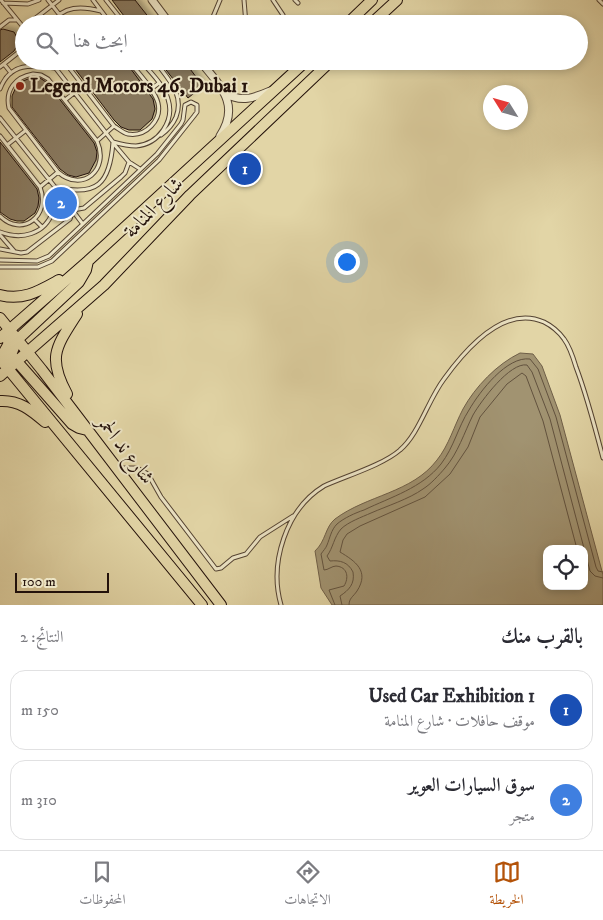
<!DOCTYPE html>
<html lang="ar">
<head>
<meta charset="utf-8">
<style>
  body { margin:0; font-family:"IM FELL DW Pica",Amiri,serif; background:#f2f2f3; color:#2b2b33; direction:rtl }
  .controls { position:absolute; right:15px; bottom:15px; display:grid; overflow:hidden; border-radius:10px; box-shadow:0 2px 8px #0003 }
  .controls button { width:45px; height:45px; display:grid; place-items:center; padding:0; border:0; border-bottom:1px solid #e1e1e2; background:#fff; color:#2b2b33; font:25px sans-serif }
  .compass { position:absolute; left:483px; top:85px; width:45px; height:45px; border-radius:50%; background:#fff; box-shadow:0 2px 8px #0003; rotate:307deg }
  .scale { position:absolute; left:15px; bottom:12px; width:94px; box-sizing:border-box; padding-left:5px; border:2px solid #24120b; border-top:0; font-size:14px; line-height:18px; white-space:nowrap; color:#24120b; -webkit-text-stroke:4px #ece4c5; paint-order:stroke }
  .you { position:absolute; left:346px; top:261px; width:18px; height:18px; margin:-12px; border:4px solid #fff; border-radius:50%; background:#1a73e8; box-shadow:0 0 0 8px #1a73e833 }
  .badge { display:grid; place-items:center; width:32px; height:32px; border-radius:50%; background:#b45309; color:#fff; font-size:16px; font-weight:700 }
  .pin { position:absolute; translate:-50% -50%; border:2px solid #fff; box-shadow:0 1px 5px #0006 }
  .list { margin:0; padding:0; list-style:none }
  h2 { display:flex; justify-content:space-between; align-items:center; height:65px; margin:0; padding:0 20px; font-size:21px }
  h2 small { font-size:16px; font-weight:400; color:#7c7c81 }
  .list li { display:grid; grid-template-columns:32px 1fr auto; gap:15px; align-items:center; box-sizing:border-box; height:80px; margin:0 10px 10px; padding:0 10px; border:1px solid #e1e1e2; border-radius:15px }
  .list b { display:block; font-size:19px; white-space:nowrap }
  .list p { margin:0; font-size:16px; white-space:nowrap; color:#7c7c81 }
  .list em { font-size:16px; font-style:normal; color:#7c7c81 }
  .icon { flex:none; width:28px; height:28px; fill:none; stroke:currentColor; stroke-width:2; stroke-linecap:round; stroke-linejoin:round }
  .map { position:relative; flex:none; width:603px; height:605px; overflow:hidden; direction:ltr }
  .search { position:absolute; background:#fff; box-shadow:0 2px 8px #0003; left:15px; right:15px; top:15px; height:55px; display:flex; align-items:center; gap:12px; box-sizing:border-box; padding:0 18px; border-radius:28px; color:#7c7c81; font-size:19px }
  .sheet { height:245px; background:#fff }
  nav { display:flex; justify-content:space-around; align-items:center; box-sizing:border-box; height:70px; border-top:1px solid #e1e1e2; background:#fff; font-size:14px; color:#7c7c81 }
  nav a { display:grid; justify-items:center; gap:2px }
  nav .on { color:#b45309 }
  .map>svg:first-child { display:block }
</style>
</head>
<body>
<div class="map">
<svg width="603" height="605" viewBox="0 0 603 605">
  <defs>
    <filter id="shadow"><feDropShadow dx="3" dy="-3" stdDeviation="2.5" flood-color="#0004"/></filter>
  </defs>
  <rect width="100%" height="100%" fill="#e2d5a6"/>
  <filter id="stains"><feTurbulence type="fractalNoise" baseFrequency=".004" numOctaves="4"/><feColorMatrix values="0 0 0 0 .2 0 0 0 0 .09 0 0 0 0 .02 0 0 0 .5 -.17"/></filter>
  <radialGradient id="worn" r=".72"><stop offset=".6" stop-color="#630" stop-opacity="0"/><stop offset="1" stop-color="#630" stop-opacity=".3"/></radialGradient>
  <path fill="#a19371" stroke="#6f5f48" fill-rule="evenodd" d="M520 353 533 354 542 366 560 415 603 575V605H332L321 588 315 551C326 541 325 527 335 519 367 495 412 493 437 460 449 445 454 426 463 409 475 387 497 364 520 353ZM547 549H584V586H547Z"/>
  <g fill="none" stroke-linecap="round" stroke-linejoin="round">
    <path stroke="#62523e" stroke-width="1" d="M335 605 329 590 344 586C349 578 348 567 336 566 332 566 328 570 324 570L321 554C323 551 326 548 327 545 330 538 331 530 337 524 344 518 355 513 364 510 391 497 422 488 441 464 454 447 458 427 469 410 480 391 507 356 530 359L538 369 556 417 596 567 598 571 603 572
      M342 605 340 596C349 590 355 584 353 572 348 562 340 560 330 561L327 556C333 548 334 537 341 529 348 522 362 517 371 513 387 506 409 499 423 489 431 484 439 475 445 468 458 453 464 433 473 415 481 401 510 362 527 365L532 372 550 419 590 571 595 576 603 578
      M349 605C349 598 353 597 357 591 370 571 355 561 340 552L343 540 347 534 360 526 425 497 450 474 468 447 480 417 507 384 522 373 526 376 543 421 577 549"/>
  </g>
  <path fill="#87775c" stroke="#24120b" filter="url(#shadow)" d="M112 0H135L154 24H130Z
    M3 29 14 32 18 39V44L14 51 0 62V30Z
    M69 61H125L153 99 155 109 152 119 140 130H129L121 127 114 120Z
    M159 61H184L203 86 188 98Z
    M33 77 40 78 46 82 94 143 97 152 96 160 89 173 76 177 68 175 60 169 12 107V96L16 87 23 81Z
    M0 142 37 189 39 198 38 206 35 213 24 221H17L10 219 0 212Z"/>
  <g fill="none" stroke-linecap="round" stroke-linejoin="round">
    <g stroke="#544332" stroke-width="5">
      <path id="service" d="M1 0 24 28
        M48 0 59 14
        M93 0 111 24
        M106 0 125 24
        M244 0 246 24
        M273 0 283 15
        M295 0 298 3
        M599 0 603 4
        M3 3 28 4 39 0
        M28 24 59 0
        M51 24C63 5 82 6 101 11
        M64 24C75 16 87 15 98 24
        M210 24 220 0
        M0 27 9 20H16
        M50 61 113 142C120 144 128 146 136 146 159 144 175 121 168 99 164 85 150 72 141 61
        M64 61 114 126C119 129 123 133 128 134 146 137 162 120 158 103 155 90 137 72 129 61
        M155 61C167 78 185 94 176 117 173 124 168 130 161 135
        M4 64 11 73
        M0 67 24 48
        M33 74 41 75 48 79 97 141C110 170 82 193 58 172L9 108C5 90 15 77 33 74Z
        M0 89C10 62 32 65 55 68
        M151 89 159 83
        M65 100 83 86
        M0 118 55 187C97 197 110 184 113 142
        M0 136 40 187C51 216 22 238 0 216
        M97 141 114 126
        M113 143 129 162 140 169
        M7 145 25 131
        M40 187 58 172
        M55 187 82 223
        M34 219 42 227
        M0 232C21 240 45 235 53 211 55 203 55 194 55 187
        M0 235 14 251
        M0 249 21 253 27 252 66 222 70 219 73 210 84 208 121 177 125 173 129 162
        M0 260 37 261 49 256 157 154 181 124 183 120 185 105 191 102 197 105V112L194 116 159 160 52 261 38 267H0
        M120 468H137L148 474 161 497 216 569 221 568 233 558 246 554 260 537 293 516
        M281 605C269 563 286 509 324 486 346 476 383 465 400 450 419 434 428 400 444 379 465 350 504 304 544 322 552 326 559 332 564 339 570 347 573 357 576 367 587 396 595 427 603 458"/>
    </g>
    <g stroke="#544332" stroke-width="9">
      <path id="minor" d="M152 0 170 24
        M200 61C220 86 241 104 220 136
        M225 93C241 103 254 98 270 91"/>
    </g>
    <g stroke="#24120b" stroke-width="12">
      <path id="primary" d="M347 24 372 0
        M371 24 397 0
        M0 295C23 301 39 291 59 280
        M0 318 42 370 221 605
        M9 330 8 345 0 359 202 605
        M0 338 88 261 306 61
        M13 357 72 424 79 428 87 430
        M8 369 11 355 17 340 79 282 86 270 88 261
        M0 376 104 285 190 195 331 61
        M67 394C47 357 56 347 77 314
        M0 401C19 400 31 410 45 422"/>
    </g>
    <use href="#service" stroke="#ece4c5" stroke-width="3"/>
    <use href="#minor" stroke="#ece4c5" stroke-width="7"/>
    <use href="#primary" stroke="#e2d5a6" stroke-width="10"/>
  </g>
  <circle fill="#8f2418" stroke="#ece4c5" stroke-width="2" cx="20" cy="86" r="5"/>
  <g text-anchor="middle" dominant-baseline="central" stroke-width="4" stroke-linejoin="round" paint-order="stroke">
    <g font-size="20" font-weight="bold" fill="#24120b" stroke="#ece4c5" text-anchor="start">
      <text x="30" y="86">Legend Motors 46, Dubai 1</text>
    </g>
    <g font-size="20" fill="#24120b" stroke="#ece4c5">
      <text transform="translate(154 208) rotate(-46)">شارع المنامة</text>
      <text transform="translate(125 450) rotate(53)">شارع ند الحمر</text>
    </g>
  </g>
  <rect width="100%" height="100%" filter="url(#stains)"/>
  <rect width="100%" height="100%" fill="url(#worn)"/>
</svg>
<div class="controls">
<button><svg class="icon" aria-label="locate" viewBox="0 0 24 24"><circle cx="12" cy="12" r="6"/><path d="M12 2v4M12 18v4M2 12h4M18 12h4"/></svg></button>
</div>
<svg class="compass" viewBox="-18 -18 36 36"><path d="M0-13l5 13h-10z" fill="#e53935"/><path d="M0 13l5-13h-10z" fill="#7c7c81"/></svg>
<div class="scale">100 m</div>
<div class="you"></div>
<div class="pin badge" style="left:245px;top:169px;background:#1a4fb4">1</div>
<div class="pin badge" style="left:61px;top:203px;background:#3f7fe0">2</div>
<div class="search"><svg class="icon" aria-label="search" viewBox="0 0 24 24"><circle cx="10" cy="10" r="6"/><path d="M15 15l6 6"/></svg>ابحث هنا</div>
</div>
<section class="sheet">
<h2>بالقرب منك<small>النتائج: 2</small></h2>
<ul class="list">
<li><span class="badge" style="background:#1a4fb4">1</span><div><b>Used Car Exhibition 1</b><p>موقف حافلات · شارع المنامة</p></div><em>150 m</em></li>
<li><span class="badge" style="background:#3f7fe0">2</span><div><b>سوق السيارات العوير</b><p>متجر</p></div><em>310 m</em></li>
</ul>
</section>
<nav>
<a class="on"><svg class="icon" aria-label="map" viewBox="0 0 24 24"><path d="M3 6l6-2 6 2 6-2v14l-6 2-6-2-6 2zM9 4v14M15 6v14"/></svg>الخريطة</a>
<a><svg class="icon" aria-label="directions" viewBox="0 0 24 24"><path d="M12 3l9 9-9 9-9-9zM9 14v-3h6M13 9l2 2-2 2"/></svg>الاتجاهات</a>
<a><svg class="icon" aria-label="saved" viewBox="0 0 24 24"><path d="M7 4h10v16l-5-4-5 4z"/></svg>المحفوظات</a>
</nav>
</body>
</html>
